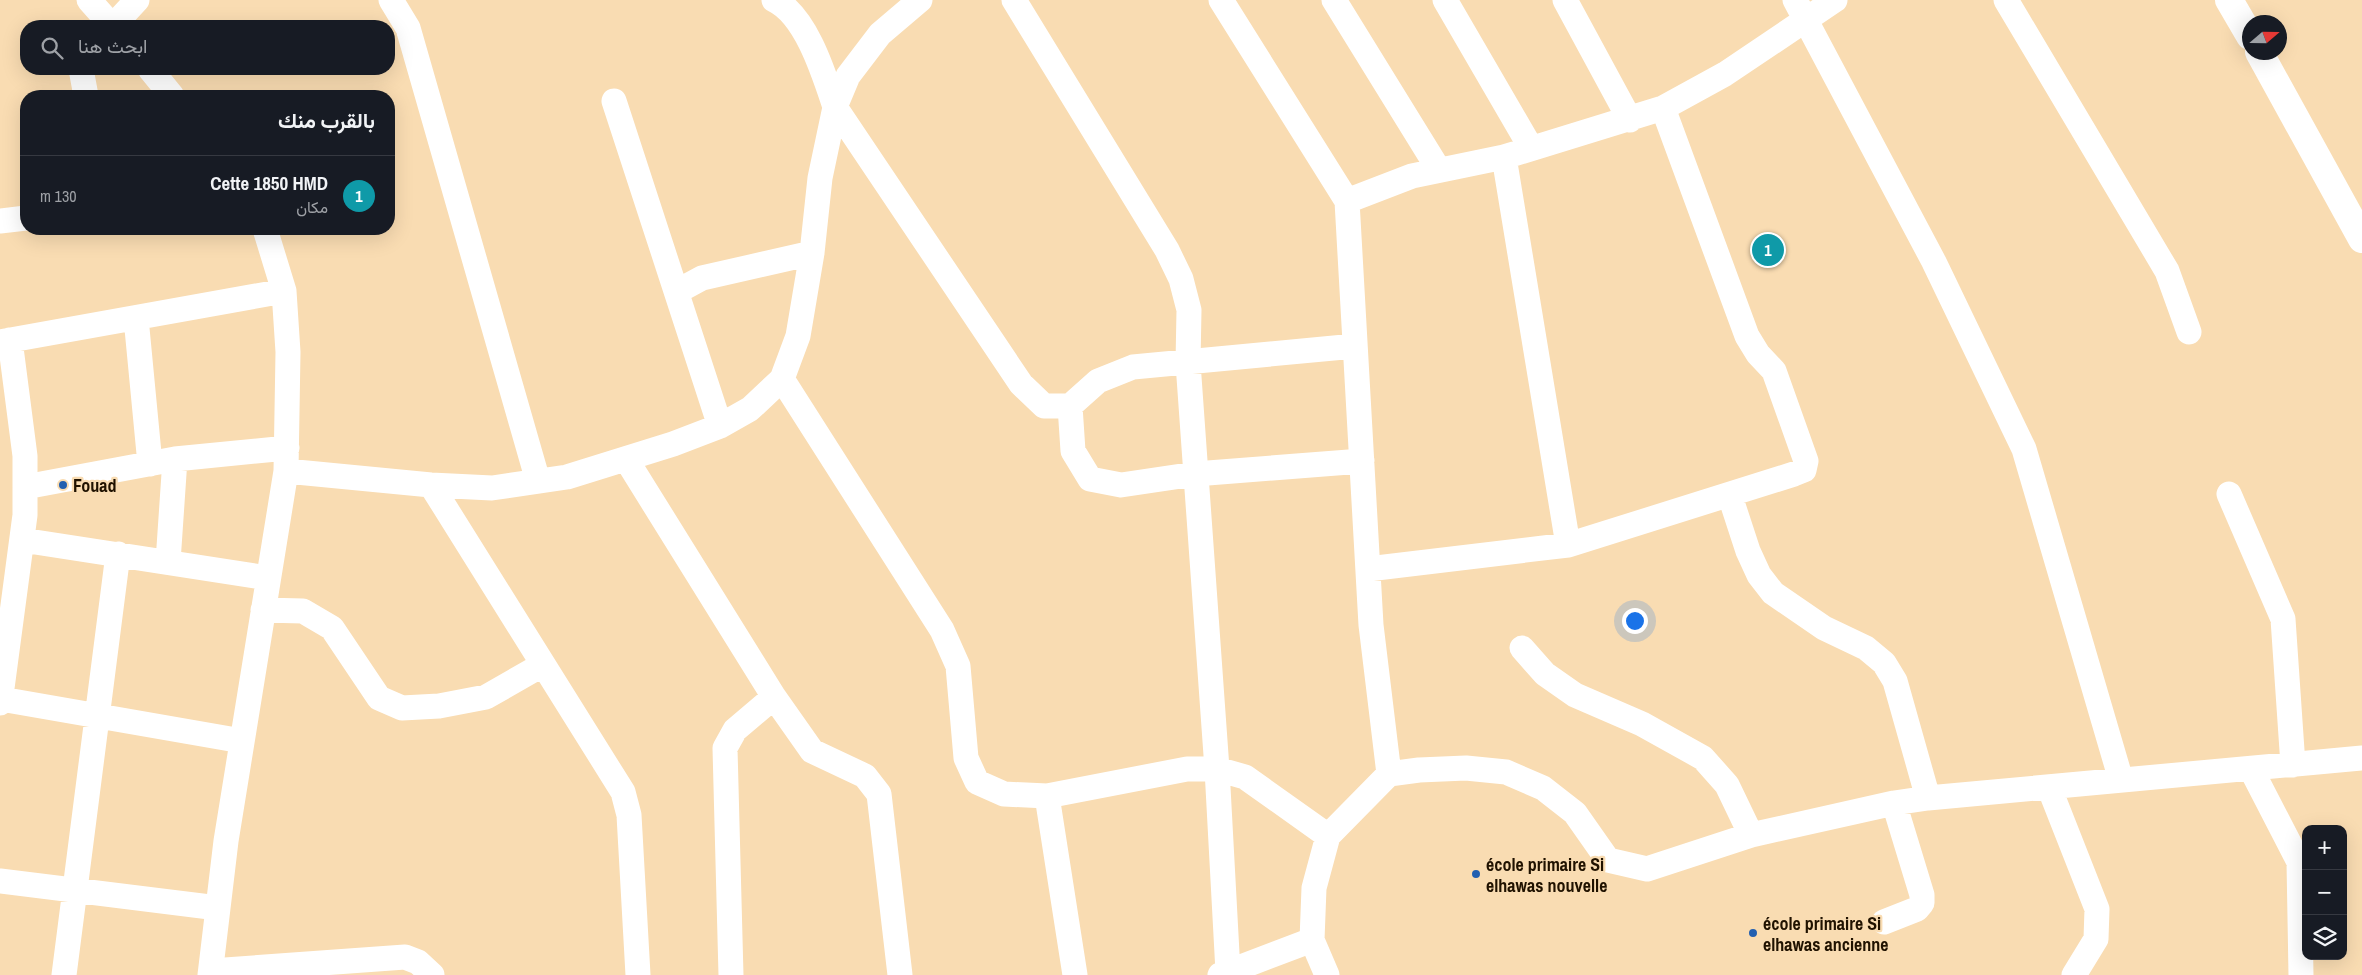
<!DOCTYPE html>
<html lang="ar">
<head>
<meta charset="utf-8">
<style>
  body { margin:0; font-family:"Archivo Narrow",Vazirmatn,sans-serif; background:#242831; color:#f1f3f6; direction:rtl }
  .controls { position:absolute; right:15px; bottom:15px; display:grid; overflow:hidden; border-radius:10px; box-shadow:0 5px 20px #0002 }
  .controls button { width:45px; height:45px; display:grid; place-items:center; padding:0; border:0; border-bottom:1px solid #363941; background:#171b24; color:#f1f3f6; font:25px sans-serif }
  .compass { position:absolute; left:2242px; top:15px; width:45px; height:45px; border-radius:50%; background:#171b24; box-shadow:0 5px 20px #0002; rotate:70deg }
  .you { position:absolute; left:1634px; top:620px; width:18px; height:18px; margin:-12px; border:4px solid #fff; border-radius:50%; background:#1a73e8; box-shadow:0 0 0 8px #1a73e833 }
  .badge { display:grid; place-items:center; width:32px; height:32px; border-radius:50%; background:#d93025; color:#fff; font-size:16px; font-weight:700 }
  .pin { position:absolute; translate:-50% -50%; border:2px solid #fff; box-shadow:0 1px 5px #0006 }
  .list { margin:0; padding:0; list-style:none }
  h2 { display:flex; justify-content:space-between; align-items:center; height:65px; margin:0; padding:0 20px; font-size:21px }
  h2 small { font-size:16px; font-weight:400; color:#9ea1a6 }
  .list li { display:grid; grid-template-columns:32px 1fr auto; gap:15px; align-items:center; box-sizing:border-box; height:80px; padding:0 20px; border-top:1px solid #363941 }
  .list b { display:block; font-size:19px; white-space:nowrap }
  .list p { margin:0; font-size:16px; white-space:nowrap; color:#9ea1a6 }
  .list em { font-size:16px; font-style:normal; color:#9ea1a6 }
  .icon { flex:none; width:28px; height:28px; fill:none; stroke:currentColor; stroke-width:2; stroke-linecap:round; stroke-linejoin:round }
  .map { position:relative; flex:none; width:2362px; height:975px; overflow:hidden; direction:ltr }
  .search { position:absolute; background:#171b24; box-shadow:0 5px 20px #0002; left:20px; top:20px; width:375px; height:55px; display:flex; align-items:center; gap:12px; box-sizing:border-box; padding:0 18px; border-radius:20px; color:#9ea1a6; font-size:19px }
  .panel { position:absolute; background:#171b24; box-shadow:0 5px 20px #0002; left:20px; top:90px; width:375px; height:145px; border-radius:20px; direction:rtl }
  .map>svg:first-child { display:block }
</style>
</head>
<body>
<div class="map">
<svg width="2362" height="975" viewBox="0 0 2362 975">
  <rect width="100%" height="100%" fill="#f9dcb2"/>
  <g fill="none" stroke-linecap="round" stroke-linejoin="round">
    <path stroke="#fff" stroke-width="25" d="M89 0 112 26
      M391 0 408 28 538 481
      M774 0C806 15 824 74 835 107L1021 384 1044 406H1070L1098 381 1133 367 1355 346
      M1014 0 1167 250 1181 279 1189 310 1188 363 1217 769 1228 972
      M1221 0 1347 201 1371 625 1389 774
      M1334 0 1439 170
      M1445 0 1531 148
      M1565 0 1630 120
      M1795 0 1934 262 2024 449 2121 780
      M2006 0 2167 271 2189 332
      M113 26 137 0
      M81 69 86 96
      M150 69 172 96
      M614 101 720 426
      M1347 201 1412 176 1504 157 1663 108 1725 74 1835 0
      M0 221 26 218
      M678 291 702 278 812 253
      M136 318 150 464
      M0 342 284 291
      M782 379 942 630 958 666 966 758 977 782 1004 794 1047 796 1187 769H1217L1245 777 1328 836
      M1070 406 1073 451 1090 479 1121 485 1195 474 1362 461
      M626 459 774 697 812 751 865 776 879 794 900 975
      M286 471 431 485 492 488 567 477 673 444 720 426 750 409 782 379 798 336 812 253 820 178 835 107 848 76 880 34 920 0
      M431 485 623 792 629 815 638 975
      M25 487 175 459 287 448
      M2229 494 2283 619 2293 765
      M1730 496 1748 551 1759 575 1773 593 1824 628 1866 648 1884 663 1895 681 1928 798
      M22 540 268 578
      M1568 545 1794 474 1804 470 1806 461 1774 371 1758 354 1747 336 1663 108
      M168 562 175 459
      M1368 569 1568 545 1504 157
      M263 610 303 611 332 628 379 698 402 708 439 706 486 697 542 665
      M1522 648 1545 674 1575 695 1642 724 1703 758 1727 785 1751 835
      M1 699 242 741
      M0 703 25 515V456L10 340
      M2251 769 2299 862 2301 975
      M2049 787 2097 909 2096 939 2074 975
      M1047 796 1075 975
      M0 881 218 908
      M1884 922 1917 909 1922 903V895L1894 803
      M211 971 405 957 418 962 432 975
      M64 975 118 554
      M210 975 226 841 286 471 288 352 284 291 265 229
      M731 975 725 748 735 730 774 697
      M1220 975 1312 940
      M1327 975 1312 940 1314 888 1328 836 1389 774 1419 770 1466 768 1506 772 1543 788 1575 813 1608 860 1647 869 1751 835 1894 803 1928 798 2362 758"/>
    <path stroke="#fff" stroke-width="28" d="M2229 0 2250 36
      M2259 52 2362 239"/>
  </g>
  <g fill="#225fb0" stroke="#f9dcb2" stroke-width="2">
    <circle cx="63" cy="485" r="5"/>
    <circle cx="1476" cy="874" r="5"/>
    <circle cx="1753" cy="933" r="5"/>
  </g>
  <g text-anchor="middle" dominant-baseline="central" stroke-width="4.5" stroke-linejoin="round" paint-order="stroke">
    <g font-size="18" font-weight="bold" fill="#201200" stroke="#f9dcb2" text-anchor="start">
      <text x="73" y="485">Fouad</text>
      <text x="1486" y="864">école primaire Si<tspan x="1486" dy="21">elhawas nouvelle</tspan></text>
      <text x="1763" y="923">école primaire Si<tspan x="1763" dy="21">elhawas ancienne</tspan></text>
    </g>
  </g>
</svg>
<div class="controls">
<button>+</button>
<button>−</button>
<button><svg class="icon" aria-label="layers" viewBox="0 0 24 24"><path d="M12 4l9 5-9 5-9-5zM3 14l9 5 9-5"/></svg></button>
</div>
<svg class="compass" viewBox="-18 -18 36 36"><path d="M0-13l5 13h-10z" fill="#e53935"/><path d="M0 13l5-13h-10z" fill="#9ea1a6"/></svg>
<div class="you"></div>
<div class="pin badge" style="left:1768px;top:250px;background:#0f9aa8">1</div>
<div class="search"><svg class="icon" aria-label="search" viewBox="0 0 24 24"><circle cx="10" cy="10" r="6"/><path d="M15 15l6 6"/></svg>ابحث هنا</div>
<section class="panel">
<h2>بالقرب منك<small></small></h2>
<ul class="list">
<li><span class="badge" style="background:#0f9aa8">1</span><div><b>Cette 1850 HMD</b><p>مكان</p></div><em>130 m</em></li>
</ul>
</section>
</div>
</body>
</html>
